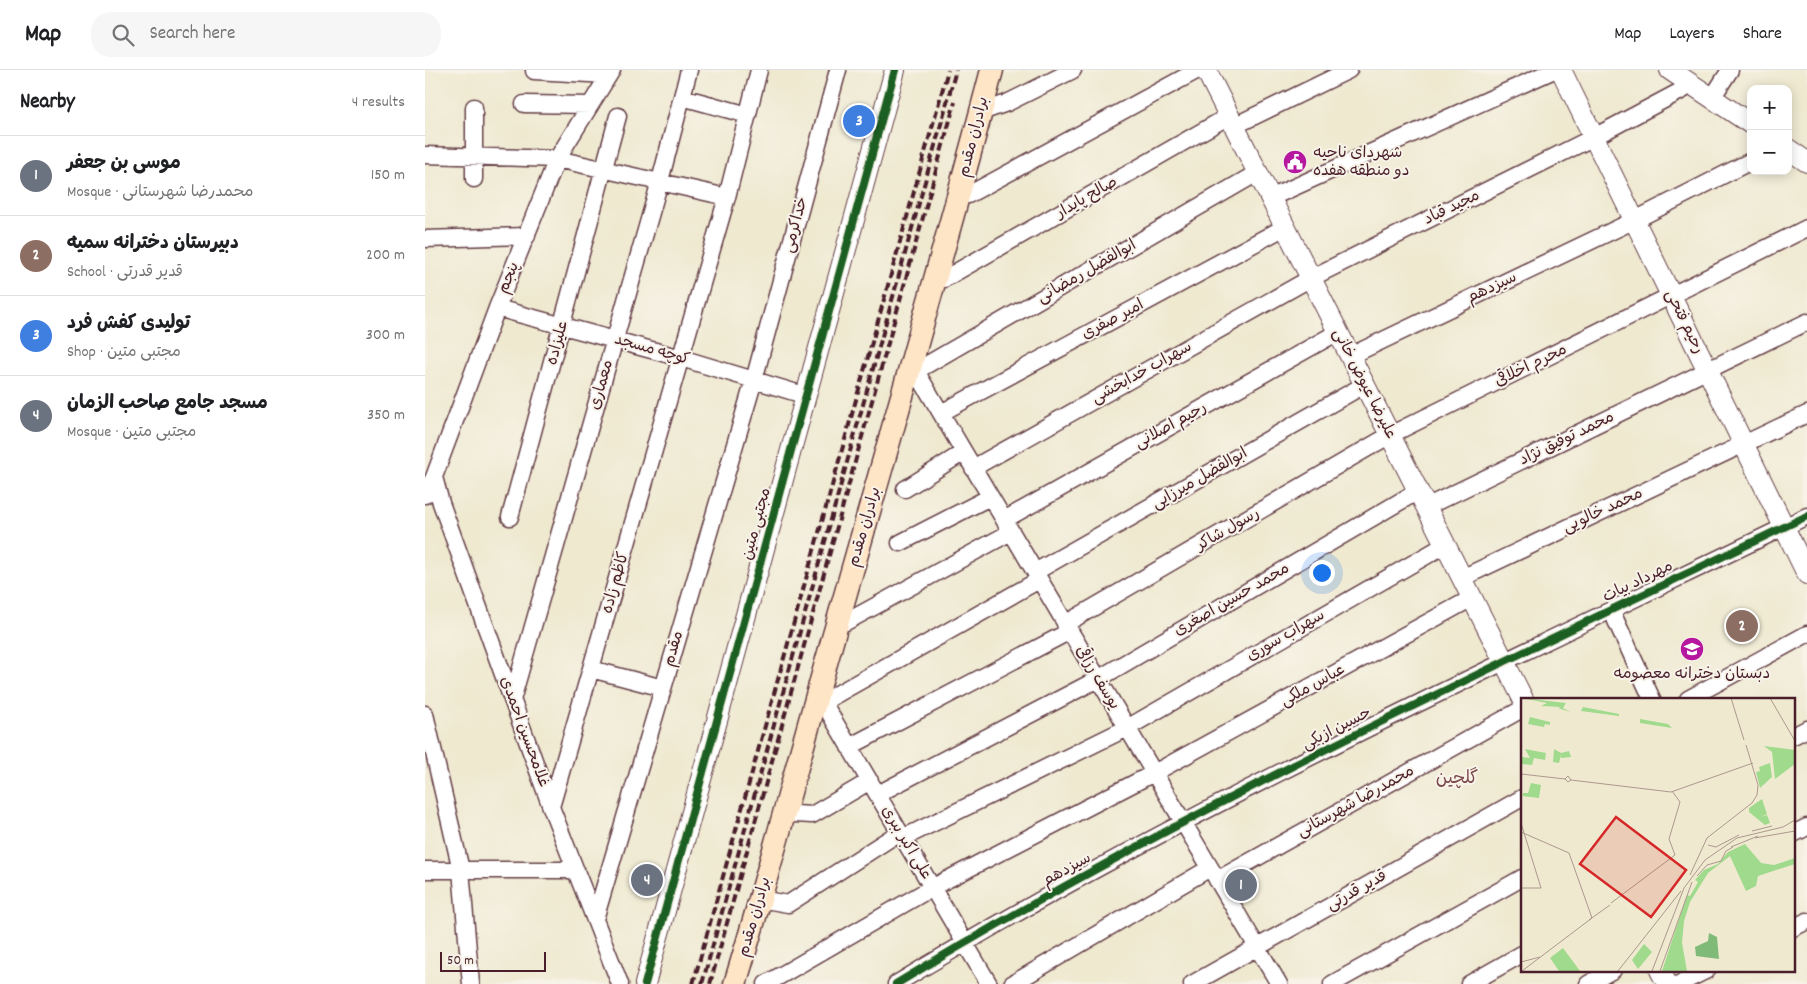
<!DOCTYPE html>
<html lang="en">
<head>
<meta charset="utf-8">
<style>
  body { margin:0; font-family:Dekko,"Playpen Sans Arabic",sans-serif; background:#f6f6f6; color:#202124 }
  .controls { position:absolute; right:15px; top:15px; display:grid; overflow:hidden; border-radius:10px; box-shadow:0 2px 12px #0003 }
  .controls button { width:45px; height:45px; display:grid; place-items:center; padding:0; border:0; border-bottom:1px solid #e0e0e0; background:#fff; color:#202124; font:25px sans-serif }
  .scale { position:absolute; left:15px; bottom:12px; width:106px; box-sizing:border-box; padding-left:5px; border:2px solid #4a1f2b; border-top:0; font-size:14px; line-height:18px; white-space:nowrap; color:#4a1f2b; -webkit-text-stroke:4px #f7f3e8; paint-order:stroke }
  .you { position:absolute; left:896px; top:502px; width:18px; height:18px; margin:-12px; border:4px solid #fff; border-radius:50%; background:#1a73e8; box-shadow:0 0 0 8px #1a73e833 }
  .badge { display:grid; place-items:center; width:32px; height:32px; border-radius:50%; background:#0b8043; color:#fff; font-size:16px; font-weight:700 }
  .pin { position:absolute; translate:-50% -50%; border:2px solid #fff; box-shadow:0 1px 5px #0006 }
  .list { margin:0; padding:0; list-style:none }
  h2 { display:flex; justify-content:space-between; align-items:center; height:65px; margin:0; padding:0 20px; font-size:21px }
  h2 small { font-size:16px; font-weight:400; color:#757577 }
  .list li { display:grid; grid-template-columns:32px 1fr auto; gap:15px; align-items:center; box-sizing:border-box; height:80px; padding:0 20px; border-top:1px solid #e0e0e0 }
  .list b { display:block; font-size:19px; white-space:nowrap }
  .list p { margin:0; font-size:16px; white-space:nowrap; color:#757577 }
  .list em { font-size:16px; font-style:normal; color:#757577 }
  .icon { flex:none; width:28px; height:28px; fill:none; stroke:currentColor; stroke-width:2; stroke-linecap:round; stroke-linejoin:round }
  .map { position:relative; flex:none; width:1382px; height:914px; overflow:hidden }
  header { display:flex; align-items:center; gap:30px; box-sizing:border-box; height:70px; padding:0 25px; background:#fff; border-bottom:1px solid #e0e0e0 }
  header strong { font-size:24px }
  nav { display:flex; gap:28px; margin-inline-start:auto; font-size:18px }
  .search { width:350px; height:45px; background:#f6f6f6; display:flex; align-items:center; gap:12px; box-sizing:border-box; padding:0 18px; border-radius:20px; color:#757577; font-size:19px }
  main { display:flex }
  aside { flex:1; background:#fff }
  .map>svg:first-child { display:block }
</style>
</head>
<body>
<header>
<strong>Map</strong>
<div class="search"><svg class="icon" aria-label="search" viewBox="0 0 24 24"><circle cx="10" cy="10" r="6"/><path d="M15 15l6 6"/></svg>Search here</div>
<nav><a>Map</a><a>Layers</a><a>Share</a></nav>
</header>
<main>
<aside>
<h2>Nearby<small>4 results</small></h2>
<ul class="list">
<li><span class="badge" style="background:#6b7280">1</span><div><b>موسی بن جعفر</b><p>Mosque · محمدرضا شهرستانی</p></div><em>150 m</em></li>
<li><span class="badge" style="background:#8d6e63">2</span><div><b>دبیرستان دخترانه سمیه</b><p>School · قدیر قدرتی</p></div><em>200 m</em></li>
<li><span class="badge" style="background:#3f7fe0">3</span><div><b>تولیدی کفش فرد</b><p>Shop · مجتبی متین</p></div><em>300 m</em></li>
<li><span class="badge" style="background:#6b7280">4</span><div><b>مسجد جامع صاحب الزمان</b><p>Mosque · مجتبی متین</p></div><em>350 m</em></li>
</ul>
</aside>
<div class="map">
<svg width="1382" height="914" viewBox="0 0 1382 914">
  <rect width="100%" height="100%" fill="#f7f3e8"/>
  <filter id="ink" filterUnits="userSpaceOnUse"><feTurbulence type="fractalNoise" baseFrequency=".02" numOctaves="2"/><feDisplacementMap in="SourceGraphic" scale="10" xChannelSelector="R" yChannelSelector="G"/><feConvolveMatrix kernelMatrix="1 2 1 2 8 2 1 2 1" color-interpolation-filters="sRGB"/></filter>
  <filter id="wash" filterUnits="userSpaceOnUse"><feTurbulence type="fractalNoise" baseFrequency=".0096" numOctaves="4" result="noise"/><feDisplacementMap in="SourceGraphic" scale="20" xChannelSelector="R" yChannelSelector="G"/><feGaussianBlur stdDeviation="1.12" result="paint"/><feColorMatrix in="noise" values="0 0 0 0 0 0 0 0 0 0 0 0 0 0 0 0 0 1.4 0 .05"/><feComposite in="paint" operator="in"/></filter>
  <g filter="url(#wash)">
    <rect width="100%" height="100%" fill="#efe9d0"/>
  </g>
  <g filter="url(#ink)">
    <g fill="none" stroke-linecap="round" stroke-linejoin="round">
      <g stroke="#633d44" stroke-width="19">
        <path id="minor" d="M109 1 183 5
          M257 27 323 45
          M1287 28 1305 0
          M99 34 165 35
          M562 40 582 33 648 0
          M809 56 924 0
          M0 85 132 89 302 127
          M832 103 491 301 854 914
          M49 109V37
          M543 125 773 0
          M845 128 1129 0
          M0 169 102 166
          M519 209 804 46
          M72 238 256 288 382 326
          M925 286 1210 150 1326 91
          M516 343 860 157
          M548 398 886 208 1169 67 1267 15
          M9 407 16 433 126 737 195 914
          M480 419 539 382
          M0 425 9 407 72 238 132 89 187 0
          M1001 437 1382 252
          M85 447 193 46
          M579 450 913 262
          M475 473 565 427
          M610 502 939 315
          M1037 508 1382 344
          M1186 540 1227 629
          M421 552 586 462
          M640 554 965 365 1382 158
          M166 599 238 618
          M1263 629 1382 564
          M87 630 235 111 264 0
          M0 644 36 800 46 914
          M1368 666 1382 659
          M424 677 645 561
          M453 724 673 609 993 421
          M126 737 302 127 334 0
          M370 744 387 745 445 711
          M1368 764 1382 757
          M478 768 702 658 1020 475
          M0 800H151
          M792 810 1097 639
          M346 831 363 834 475 762
          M170 849 329 310 413 0
          M1368 858 1382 851
          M341 914 508 817 729 703 1047 528
          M471 914C763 737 1075 594 1382 446
          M564 914 398 632 614 510
          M587 914 785 798
          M767 914 1097 728
          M907 914 1097 808
          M1044 914 1097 884
          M1163 914 1188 900
          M1254 914 1282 900"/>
      </g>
      <g stroke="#633d44" stroke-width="22">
        <path id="tertiary" d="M781 0 1098 629
          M1136 0 1382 504
          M1245 0 1326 54
          M1363 79 1382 92
          M1235 900 1242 914
          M220 914 470 0"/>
      </g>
      <g stroke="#633d44" stroke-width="25">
        <path id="secondary" d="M310 914C339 820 364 724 391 629 449 420 512 211 567 0"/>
      </g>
      <use href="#minor" stroke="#fff" stroke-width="16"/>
      <use href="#tertiary" stroke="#fff" stroke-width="20"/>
      <use href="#secondary" stroke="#fee5c5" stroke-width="22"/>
      <path stroke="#4a1f2b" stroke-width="4" stroke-dasharray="8 4" stroke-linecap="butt" d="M268 914 523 0
        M277 914 531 0
        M285 914 530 32"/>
      <g stroke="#f7f3e8" stroke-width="11">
        <path id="cycleway" d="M220 914 470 0
          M471 914C763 737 1075 594 1382 446"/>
      </g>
      <use href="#cycleway" stroke="#1b5e20" stroke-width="8"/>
    </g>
  </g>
  <defs>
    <g id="civic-disc" transform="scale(1.25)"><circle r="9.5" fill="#b5179e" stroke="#f7f3e8"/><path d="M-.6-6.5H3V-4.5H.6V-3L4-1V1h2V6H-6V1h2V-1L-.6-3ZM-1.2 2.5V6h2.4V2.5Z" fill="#fff"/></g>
    <g id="school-disc" transform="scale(1.25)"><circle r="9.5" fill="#b5179e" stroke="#f7f3e8"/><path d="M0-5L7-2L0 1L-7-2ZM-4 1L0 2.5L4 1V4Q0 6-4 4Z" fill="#fff"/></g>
  </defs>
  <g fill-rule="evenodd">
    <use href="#civic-disc" x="870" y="92"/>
    <use href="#school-disc" x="1267" y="579"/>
  </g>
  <g text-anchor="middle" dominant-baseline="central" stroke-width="4" stroke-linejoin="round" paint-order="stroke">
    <g font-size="16" fill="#4a1f2b" stroke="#f7f3e8">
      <text transform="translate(549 67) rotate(-76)">برادران مقدم</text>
      <text transform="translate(662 128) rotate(-30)">صالح پایدار</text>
      <text transform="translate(1027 138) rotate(-26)">مجید قباد</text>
      <text transform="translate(371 155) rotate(-75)">خداکرمی</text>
      <text transform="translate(662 202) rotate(-30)">ابوالفضل رمضانی</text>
      <text transform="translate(84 208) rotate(-67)">پنجم</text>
      <text transform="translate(1067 218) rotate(-25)">سیزدهم</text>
      <text transform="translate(688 250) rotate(-28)">امیر صفری</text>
      <text transform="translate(1259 252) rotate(64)">رحیم فتحی</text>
      <text transform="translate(133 273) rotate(-75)">علیزاده</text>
      <text transform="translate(227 280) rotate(16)">کوچه مسجد</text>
      <text transform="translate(1106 296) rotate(-26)">محرم اخلاقی</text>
      <text transform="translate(717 303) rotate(-29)">سهراب خدابخشی</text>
      <text transform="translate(939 314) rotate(63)">علیرضا عیوض خانی</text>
      <text transform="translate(177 315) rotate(-74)">معماری</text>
      <text transform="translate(746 356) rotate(-29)">رحیم اصلانی</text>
      <text transform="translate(1142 369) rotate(-26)">محمد توفیق ‌نژاد</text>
      <text transform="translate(775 409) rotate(-30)">ابوالفضل میرزایی</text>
      <text transform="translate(1178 441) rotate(-25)">محمد خالویی</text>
      <text transform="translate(332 454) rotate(-75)">مجتبی متین</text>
      <text transform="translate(440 457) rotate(-74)">برادران مقدم</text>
      <text transform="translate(803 460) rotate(-30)">رسول شاکر</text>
      <text transform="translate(1213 512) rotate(-26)">مهرداد بیات</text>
      <text transform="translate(191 513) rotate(-74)">کاظم زاده</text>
      <text transform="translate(807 530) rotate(-30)">محمد حسین اصغری</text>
      <text transform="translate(861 566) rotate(-30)">سهراب سوری</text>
      <text transform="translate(249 579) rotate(-74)">مقدم</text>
      <text transform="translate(672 608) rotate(59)">یوسف رزاقی</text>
      <text transform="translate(888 616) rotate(-29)">عباس ملکی</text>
      <text transform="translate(912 659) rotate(-27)">حسین ازبکی</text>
      <text transform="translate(99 662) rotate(70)">غلامحسین احمدی</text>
      <text transform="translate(931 732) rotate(-29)">محمدرضا شهرستانی</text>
      <text transform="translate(481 773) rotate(59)">علی اکبر ببری</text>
      <text transform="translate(642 800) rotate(-29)">سیزدهم</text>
      <text transform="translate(932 821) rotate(-29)">قدیر قدرتی</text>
      <text transform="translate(330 847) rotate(-74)">برادران مقدم</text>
    </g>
    <g font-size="16" fill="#4a1f2b" stroke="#f7f3e8" text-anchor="start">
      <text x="888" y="83">شهردای ناحیه<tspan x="888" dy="18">دو منطقه هفده</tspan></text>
      <text x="1267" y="604" text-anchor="middle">دبستان دخترانه معصومه</text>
    </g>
    <g font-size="18" fill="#7d494b" stroke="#f7f3e8">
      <text x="1032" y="709">گلچین</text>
    </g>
  </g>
  <g transform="translate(1096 628)">
    <rect width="274" height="274" fill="#efe9d0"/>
    <path d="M0 0 45 5 42 10 49 14 37 10 40 9 20 8 26 5ZM62 9 98 16V18L60 13ZM9 19 29 24V27L24 26 23 29 7 26ZM119 21 147 26 151 30 119 25ZM243 48 274 52V66L254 81 251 54ZM4 51 25 55 24 62 13 60 11 67 0 66 1 59 9 60ZM33 51 40 55 48 53 50 59 40 60V57L38 65 32 64ZM249 65 251 79 239 90 235 74 239 73 238 69ZM10 85 20 87 18 100 2 98V95H7ZM241 101 246 116 240 119 246 117 249 125 244 127 228 114V110ZM224 146 240 165 253 167 274 160V166L237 178 235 188 225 193 209 158 187 175 169 204 163 223 161 245 166 273H141L166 197 169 198 177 184 174 182 183 172 197 166 207 154ZM123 246 131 254 117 271 111 262ZM42 250 59 273H38L29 260Z" fill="#a0da8d"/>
    <path d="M188 235 196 239 198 261 175 258 174 249 187 243Z" fill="#80ba78"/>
    <path fill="none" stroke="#ad988e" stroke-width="1" d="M210 0 223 42M249 0 274 43M0 76 44 81M50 82 47 78 44 81 47 84 50 82 150 94 232 65M151 93 159 104 148 141 154 157M0 125 20 190H0M231 133 251 128M0 134 48 155 71 220M234 140 274 133M187 147 195 149 218 137M210 149 237 138M169 177 186 140 231 105 236 97 237 87 225 47M176 178 186 167 200 163 205 153 212 149M90 205 154 157M68 222 89 207M0 264 19 259M1 273 71 220M97 273 160 193M131 273 163 190 184 162 216 140 262 129 274 122M139 273 171 184"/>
    <path fill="#d62828" fill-opacity="0.15" stroke="#d62828" stroke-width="2.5" d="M95 119 165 172 130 219 59 166Z"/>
    <rect width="274" height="274" fill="none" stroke="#4a1f2b" stroke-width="2.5"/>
  </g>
</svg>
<div class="controls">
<button>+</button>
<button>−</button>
</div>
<div class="scale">50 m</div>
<div class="you"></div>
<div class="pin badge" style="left:816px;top:815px;background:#6b7280">1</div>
<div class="pin badge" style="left:1317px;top:556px;background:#8d6e63">2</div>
<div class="pin badge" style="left:434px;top:51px;background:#3f7fe0">3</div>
<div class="pin badge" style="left:222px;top:810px;background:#6b7280">4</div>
</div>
</main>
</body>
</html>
